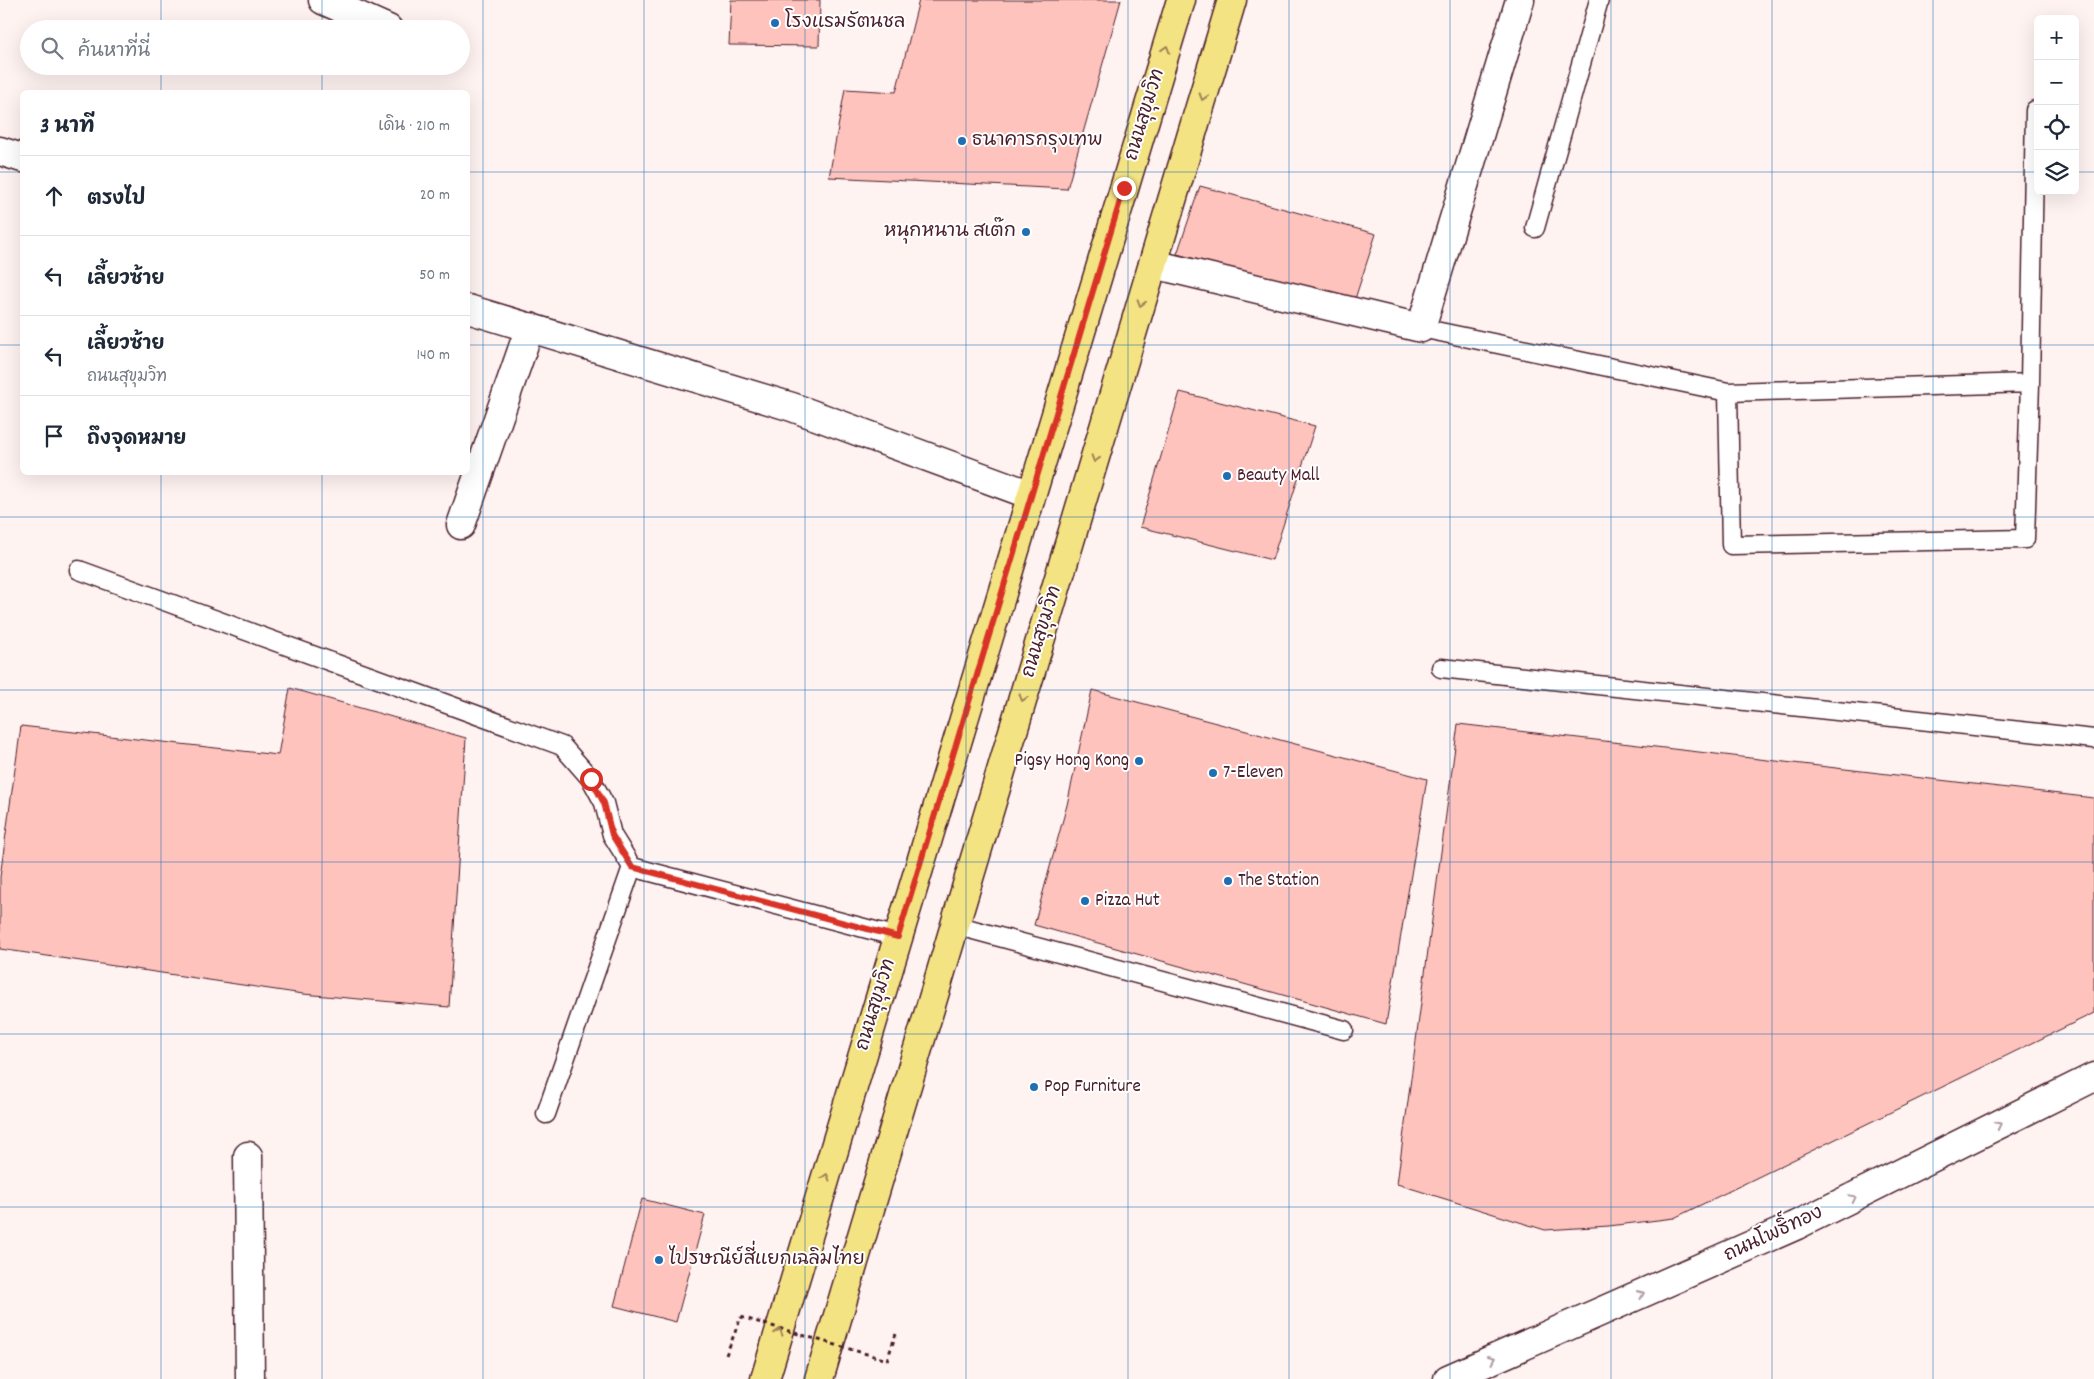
<!DOCTYPE html>
<html lang="th">
<head>
<meta charset="utf-8">
<style>
  body { margin:0; font-family:Dekko,"Playpen Sans Thai",sans-serif; background:#f2f2f3; color:#1f2937 }
  .controls { position:absolute; right:15px; top:15px; display:grid; overflow:hidden; border-radius:8px; box-shadow:0 5px 20px #0002 }
  .controls button { width:45px; height:45px; display:grid; place-items:center; padding:0; border:0; border-bottom:1px solid #e0e1e3; background:#fff; color:#1f2937; font:25px sans-serif }
  .stop { position:absolute; width:15px; height:15px; margin:-11px; border:4px solid #d93025; border-radius:50%; background:#fff }
  .stop.end { background:#d93025; border-color:#fff; box-shadow:0 1px 5px #0008 }
  .list { margin:0; padding:0; list-style:none }
  h2 { display:flex; justify-content:space-between; align-items:center; height:65px; margin:0; padding:0 20px; font-size:21px }
  h2 small { font-size:16px; font-weight:400; color:#747a83 }
  .list li { display:grid; grid-template-columns:32px 1fr auto; gap:15px; align-items:center; box-sizing:border-box; height:80px; padding:0 20px; border-top:1px solid #e0e1e3 }
  .list b { display:block; font-size:19px; white-space:nowrap }
  .list p { margin:0; font-size:16px; white-space:nowrap; color:#747a83 }
  .list em { font-size:16px; font-style:normal; color:#747a83 }
  .icon { flex:none; width:28px; height:28px; fill:none; stroke:currentColor; stroke-width:2; stroke-linecap:round; stroke-linejoin:round }
  .map { position:relative; flex:none; width:2094px; height:1379px; overflow:hidden }
  .search { position:absolute; background:#fff; box-shadow:0 5px 20px #0002; left:20px; top:20px; width:450px; height:55px; display:flex; align-items:center; gap:12px; box-sizing:border-box; padding:0 18px; border-radius:28px; color:#747a83; font-size:19px }
  .panel { position:absolute; background:#fff; box-shadow:0 5px 20px #0002; left:20px; top:90px; width:450px; height:385px; border-radius:8px }
  .map>svg:first-child { display:block }
</style>
</head>
<body>
<div class="map">
<svg width="2094" height="1379" viewBox="0 0 2094 1379">
  <rect width="100%" height="100%" fill="#fff3f2"/>
  <filter id="ink" filterUnits="userSpaceOnUse"><feTurbulence type="fractalNoise" baseFrequency=".02" numOctaves="2"/><feDisplacementMap in="SourceGraphic" scale="10" xChannelSelector="R" yChannelSelector="G"/><feConvolveMatrix kernelMatrix="1 2 1 2 8 2 1 2 1" color-interpolation-filters="sRGB"/></filter>
  <g filter="url(#ink)">
    <path fill="#ffc3bd" stroke="#4a1f2b" d="M731 0H820L819 46 729 45Z
      M919 0H1121L1067 189 829 177 845 89 896 92Z
      M1200 186 1376 234 1354 302 1177 254Z
      M1180 392 1315 426 1272 560 1140 527Z
      M290 688 466 738 449 1007 303 994 0 949V877L21 726 278 755Z
      M1092 690 1427 779 1386 1024 1034 925 1067 805Z
      M1458 724 2094 798V1013L1674 1218 1609 1226 1545 1230 1397 1184Z
      M642 1199 705 1215 676 1322 614 1306Z"/>
    <g fill="none" stroke-linecap="round" stroke-linejoin="round">
      <g stroke="#4a1f2b" stroke-width="21">
        <path id="service" d="M1535 228 1599 0
          M1421 328 1728 392 2030 383
          M1728 392 1731 545 2025 539 2030 383 2035 110
          M79 570 562 746 591 779 604 803 612 835 632 867 898 937
          M1441 668 2094 739
          M955 925 1344 1030
          M546 1114 632 867"/>
      </g>
      <g stroke="#4a1f2b" stroke-width="31">
        <path id="minor" d="M323 0 388 29
          M0 151 22 158
          M1153 264 1421 328 1520 0
          M468 309 792 407 1031 495
          M461 525 530 327
          M248 1156 250 1379"/>
      </g>
      <g stroke="#4a1f2b" stroke-width="31">
        <path id="tertiary" d="M1448 1379 1797 1225 2094 1077"/>
      </g>
      <g stroke="#4a1f2b" stroke-width="31">
        <path id="primary" d="M765 1379 1181 0
          M819 1379 1232 0"/>
      </g>
      <path stroke="#4a1f2b" stroke-width="3" stroke-dasharray="4 4" stroke-linecap="butt" d="M726 1355 741 1317
        M887 1360 896 1334"/>
      <use href="#service" stroke="#fff" stroke-width="18"/>
      <use href="#minor" stroke="#fff" stroke-width="28"/>
      <use href="#tertiary" stroke="#fff" stroke-width="28"/>
      <use href="#primary" stroke="#f4e382" stroke-width="28"/>
      <path stroke="#4a1f2b" stroke-width="3" stroke-dasharray="4 4" stroke-linecap="butt" d="M741 1317 887 1360"/>
    </g>
    <defs><path id="oneway-chevron" d="M-2-3.5L2.5 0L-2 3.5" fill="none" stroke-width="1.6" stroke-linecap="round" stroke-linejoin="round" transform="scale(1.25)"/></defs>
    <g stroke="#9f8156">
      <use href="#oneway-chevron" transform="translate(1166 49) rotate(-73)"/>
      <use href="#oneway-chevron" transform="translate(1203 97) rotate(107)"/>
      <use href="#oneway-chevron" transform="translate(1141 303) rotate(107)"/>
      <use href="#oneway-chevron" transform="translate(1095 459) rotate(107)"/>
      <use href="#oneway-chevron" transform="translate(1023 698) rotate(107)"/>
      <use href="#oneway-chevron" transform="translate(826 1177) rotate(-73)"/>
      <use href="#oneway-chevron" transform="translate(779 1332) rotate(-73)"/>
    </g>
    <g stroke="#ae9aa0">
      <use href="#oneway-chevron" transform="translate(1998 1125) rotate(-27)"/>
      <use href="#oneway-chevron" transform="translate(1853 1198) rotate(-27)"/>
      <use href="#oneway-chevron" transform="translate(1641 1294) rotate(-24)"/>
      <use href="#oneway-chevron" transform="translate(1492 1359) rotate(-24)"/>
    </g>
  </g>
  <g fill="none" stroke-linecap="round" stroke-linejoin="round" filter="url(#ink)">
    <path stroke="#d93025" stroke-width="6" d="M591 779 604 803 612 835 632 867 898 937 1124 188"/>
  </g>
  <path fill="none" stroke="#1f6fb2" stroke-width="1" stroke-opacity="0.55" d="M161 0V29M322 0V29M483 0V1379M644 0V1379M805 0V1379M966 0V1379M1128 0V1379M1289 0V1379M1450 0V1379M1611 0V1379M1772 0V1379M1933 0V1379M161 66V92M322 66V92M0 172H22M468 172H2038M2075 172H2094M0 345H22M468 345H2094M161 472V1379M322 472V1379M0 517H2094M0 690H2094M0 862H2094M0 1034H2094M0 1207H2094"/>
  <g fill="#1f6fb2" stroke="#fff" stroke-width="2">
    <circle cx="775" cy="23" r="5"/>
    <circle cx="962" cy="141" r="5"/>
    <circle cx="1026" cy="232" r="5"/>
    <circle cx="1227" cy="476" r="5"/>
    <circle cx="1139" cy="761" r="5"/>
    <circle cx="1213" cy="773" r="5"/>
    <circle cx="1228" cy="881" r="5"/>
    <circle cx="1085" cy="901" r="5"/>
    <circle cx="1034" cy="1087" r="5"/>
    <circle cx="659" cy="1260" r="5"/>
  </g>
  <g text-anchor="middle" dominant-baseline="central" stroke-width="4" stroke-linejoin="round" paint-order="stroke">
    <g font-size="19" fill="#4a1f2b" stroke="#fff" text-anchor="start">
      <text x="785" y="23">โรงแรมรัตนชล</text>
      <text x="972" y="141">ธนาคารกรุงเทพ</text>
      <text x="1016" y="232" text-anchor="end">หนุกหนาน สเต๊ก</text>
      <text x="1237" y="476">Beauty Mall</text>
      <text x="1129" y="761" text-anchor="end">Pigsy Hong Kong</text>
      <text x="1223" y="773">7-Eleven</text>
      <text x="1238" y="881">The Station</text>
      <text x="1095" y="901">Pizza Hut</text>
      <text x="1044" y="1087">Pop Furniture</text>
      <text x="669" y="1260">ไปรษณีย์สี่แยกเฉลิมไทย</text>
    </g>
    <g font-size="19" fill="#4a1f2b" stroke="#fff">
      <text transform="translate(1146 115) rotate(-73)">ถนนสุขุมวิท</text>
      <text transform="translate(1043 632) rotate(-73)">ถนนสุขุมวิท</text>
      <text transform="translate(877 1005) rotate(-73)">ถนนสุขุมวิท</text>
      <text transform="translate(1774 1235) rotate(-25)">ถนนโพธิ์ทอง</text>
    </g>
  </g>
</svg>
<div class="controls">
<button>+</button>
<button>−</button>
<button><svg class="icon" aria-label="locate" viewBox="0 0 24 24"><circle cx="12" cy="12" r="6"/><path d="M12 2v4M12 18v4M2 12h4M18 12h4"/></svg></button>
<button><svg class="icon" aria-label="layers" viewBox="0 0 24 24"><path d="M12 4l9 5-9 5-9-5zM3 14l9 5 9-5"/></svg></button>
</div>
<div class="stop" style="left:591px;top:779px"></div>
<div class="stop end" style="left:1124px;top:188px"></div>
<div class="search"><svg class="icon" aria-label="search" viewBox="0 0 24 24"><circle cx="10" cy="10" r="6"/><path d="M15 15l6 6"/></svg>ค้นหาที่นี่</div>
<section class="panel">
<h2>3 นาที<small>เดิน · 210 m</small></h2>
<ul class="list">
<li><svg class="icon" aria-label="ahead" viewBox="0 0 24 24"><path d="M12 20V5M6 11l6-6 6 6"/></svg><div><b>ตรงไป</b></div><em>20 m</em></li>
<li><svg class="icon" aria-label="left" viewBox="0 0 24 24"><path d="M17 20v-9H6M10 6l-5 5 5 5"/></svg><div><b>เลี้ยวซ้าย</b></div><em>50 m</em></li>
<li><svg class="icon" aria-label="left" viewBox="0 0 24 24"><path d="M17 20v-9H6M10 6l-5 5 5 5"/></svg><div><b>เลี้ยวซ้าย</b><p>ถนนสุขุมวิท</p></div><em>140 m</em></li>
<li><svg class="icon" aria-label="arrive" viewBox="0 0 24 24"><path d="M6 21V4h12l-3 4 3 4H6"/></svg><div><b>ถึงจุดหมาย</b></div></li>
</ul>
</section>
</div>
</body>
</html>
